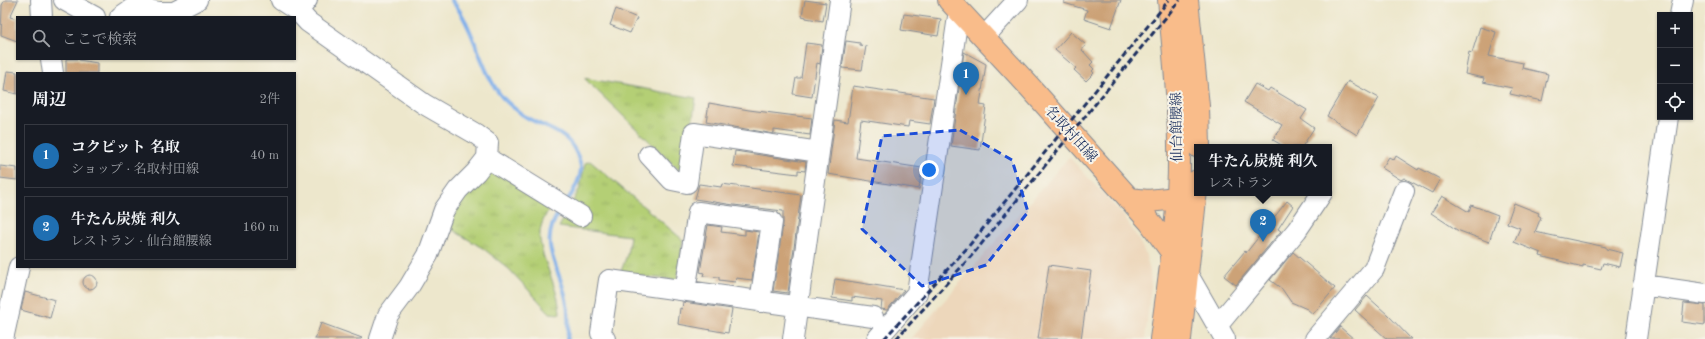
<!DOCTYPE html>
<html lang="ja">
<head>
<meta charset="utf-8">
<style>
  body { margin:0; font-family:"Old Standard TT","Noto Serif JP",serif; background:#20242c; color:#f1f3f6 }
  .controls { position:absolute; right:12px; top:12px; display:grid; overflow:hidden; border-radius:0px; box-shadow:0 1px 3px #0004 }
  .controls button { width:36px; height:36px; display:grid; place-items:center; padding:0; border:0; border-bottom:1px solid #363941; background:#171b24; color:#f1f3f6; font:20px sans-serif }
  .you { position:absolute; left:929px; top:170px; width:14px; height:14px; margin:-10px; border:3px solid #fff; border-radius:50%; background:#1a73e8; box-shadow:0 0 0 6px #1a73e833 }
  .badge { display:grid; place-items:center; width:26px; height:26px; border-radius:50%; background:#1f6fb2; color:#fff; font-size:13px; font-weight:700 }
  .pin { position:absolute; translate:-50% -33px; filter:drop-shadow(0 1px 2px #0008) }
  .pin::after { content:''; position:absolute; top:21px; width:14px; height:12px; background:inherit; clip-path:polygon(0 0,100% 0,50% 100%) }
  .popup { position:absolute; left:1194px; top:144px; width:138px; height:52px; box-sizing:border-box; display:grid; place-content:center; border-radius:0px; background:#171b24; filter:drop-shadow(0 1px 3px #0005); font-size:13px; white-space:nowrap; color:#9ea1a6 }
  .popup b { font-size:15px; color:#f1f3f6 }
  .popup::after { content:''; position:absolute; left:50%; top:100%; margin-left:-8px; border:8px solid transparent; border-top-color:#171b24 }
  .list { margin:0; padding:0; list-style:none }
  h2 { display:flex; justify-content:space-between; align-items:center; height:52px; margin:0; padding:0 16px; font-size:17px }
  h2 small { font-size:13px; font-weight:400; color:#9ea1a6 }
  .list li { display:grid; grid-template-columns:26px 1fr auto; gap:12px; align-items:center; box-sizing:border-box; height:64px; margin:0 8px 8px; padding:0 8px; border:1px solid #363941; border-radius:0px }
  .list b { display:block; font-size:15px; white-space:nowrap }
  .list p { margin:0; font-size:13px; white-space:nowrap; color:#9ea1a6 }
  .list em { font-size:13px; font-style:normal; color:#9ea1a6 }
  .icon { flex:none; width:22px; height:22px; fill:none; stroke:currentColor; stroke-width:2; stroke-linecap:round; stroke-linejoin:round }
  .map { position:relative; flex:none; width:1705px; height:339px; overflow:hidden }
  .search { position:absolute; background:#171b24; box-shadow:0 1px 3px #0004; left:16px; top:16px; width:280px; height:44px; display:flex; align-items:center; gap:10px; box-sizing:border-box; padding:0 14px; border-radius:0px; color:#9ea1a6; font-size:15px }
  .panel { position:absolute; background:#171b24; box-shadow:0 1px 3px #0004; left:16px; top:72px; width:280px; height:196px; border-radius:0px }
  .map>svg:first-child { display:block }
</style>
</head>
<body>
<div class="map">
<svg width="1705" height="339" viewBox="0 0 1705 339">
  <defs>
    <pattern id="grass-tufts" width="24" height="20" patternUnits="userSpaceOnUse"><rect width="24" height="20" fill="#b4cf75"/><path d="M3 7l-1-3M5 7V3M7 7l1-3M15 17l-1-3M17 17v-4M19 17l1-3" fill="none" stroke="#9ab268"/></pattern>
  </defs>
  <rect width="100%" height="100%" fill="#f7f3e8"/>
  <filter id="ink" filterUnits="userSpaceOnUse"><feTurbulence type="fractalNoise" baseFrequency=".025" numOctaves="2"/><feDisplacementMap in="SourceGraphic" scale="8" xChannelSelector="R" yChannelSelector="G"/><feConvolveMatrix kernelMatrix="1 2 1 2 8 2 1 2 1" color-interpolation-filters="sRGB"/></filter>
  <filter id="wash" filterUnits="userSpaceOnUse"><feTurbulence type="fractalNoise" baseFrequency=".012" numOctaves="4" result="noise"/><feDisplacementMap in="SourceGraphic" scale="16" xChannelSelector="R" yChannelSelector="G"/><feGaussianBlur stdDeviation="0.9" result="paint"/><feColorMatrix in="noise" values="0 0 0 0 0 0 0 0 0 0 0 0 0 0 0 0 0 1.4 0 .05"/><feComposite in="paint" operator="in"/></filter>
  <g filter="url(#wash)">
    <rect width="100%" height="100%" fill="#ede7cc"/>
    <path fill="#edd7bb" d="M1069 157 1123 215 1137 237 1145 253 1150 271 1151 286 1145 339H911Z"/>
    <path fill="url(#grass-tufts)" stroke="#687f6a" d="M584 78 696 98 684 175Z
      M590 161 683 240 677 280 620 274 627 255 630 236 559 227 580 188 585 163Z
      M488 165 552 203C547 213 541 222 540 232 538 256 559 286 560 314L550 313 509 269 484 249 443 224Z"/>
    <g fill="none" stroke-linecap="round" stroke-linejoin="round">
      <path stroke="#7fafea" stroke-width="4" d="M451 0C474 24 480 71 502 97 508 103 515 110 523 115 538 126 563 130 573 147 576 152 580 161 581 167 581 178 573 193 567 201
        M561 209C536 244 559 264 566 299 569 312 569 326 567 339"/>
    </g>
    <g id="blocks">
      <path fill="#cca277" d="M5 0H18L10 17 17 19V41L1 35 2 5Z
        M805 0 826 3 823 21 806 18V17L802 16Z
        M1064 0H1121L1111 28 1084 19 1087 10 1064 3Z
        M616 9 637 18 630 33 610 25Z
        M904 14 941 19 938 36 901 30Z
        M1480 27 1496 32 1489 56 1523 63 1522 68 1548 74 1542 101 1510 94 1512 88 1483 82 1484 78 1465 74 1469 52 1472 53Z
        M1071 32 1086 45 1082 50 1093 62 1090 65 1094 69 1092 71 1094 73 1086 81 1074 70 1076 68 1055 50Z
        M846 41 860 43V45L866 46 862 70 842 68Z
        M806 43 822 45 820 64 817 63 812 97 793 94 796 78H801Z
        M964 52 986 64 980 105 986 106 980 150 951 146Z
        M66 59H79V60L97 63V73H66Z
        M7 71 17 72V94L4 91Z
        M1348 81 1379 98 1357 135 1327 116Z
        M1255 84 1268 91 1270 88 1307 110 1301 119 1314 128 1302 147H1285L1273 140 1282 125 1244 102Z
        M853 86 934 98 930 124 909 121 908 127 861 120 856 158 922 168 919 189 828 174 835 120 848 122Z
        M709 103 749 110 812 118 810 135 774 130V134L706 122Z
        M735 151 806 162 805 171 798 170V174L733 166Z
        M1396 156 1418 170 1419 168 1440 179 1432 193 1404 178 1401 180 1382 168 1389 157 1394 160Z
        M0 166 17 168V180L0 178Z
        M699 184 721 187 722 184 801 195 788 293 773 291 783 224V211L734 205 695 199Z
        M1442 196 1469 212 1471 205 1498 215 1489 242 1457 230 1431 213Z
        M1287 201 1293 206 1278 229 1281 231 1236 285 1224 276 1245 251 1246 253Z
        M1514 203 1539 213 1538 215 1541 217 1535 232 1606 247V249L1623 253 1620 267 1603 263 1601 269 1583 265V267L1540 256 1541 253 1514 242 1520 228 1507 223Z
        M708 225 722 227 721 232 745 235V230L759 232 752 280 736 278 735 282 719 280V277L703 276 704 273 700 272Z
        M1293 252 1335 288 1313 314 1307 309 1291 302 1282 289 1270 280Z
        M1049 265 1091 271 1081 339H1038Z
        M83 282a7 7 0 1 1 14 0a7 7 0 1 1-14 0Z
        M835 279 880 286 904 290 887 310 881 309 882 301 852 297V301L832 298Z
        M25 292 55 300 50 318 21 310Z
        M1367 296 1388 315 1411 339H1387L1355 310Z
        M683 302 732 309 728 333 678 324 680 308 682 309Z
        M1684 303 1705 305V325L1682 322Z
        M321 323 362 338 361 339H315Z
        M1340 327 1354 339H1330Z"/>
    </g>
  </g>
  <g filter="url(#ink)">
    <use href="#blocks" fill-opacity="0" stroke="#848b95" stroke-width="1"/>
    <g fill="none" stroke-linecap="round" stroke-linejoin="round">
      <g stroke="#848b95" stroke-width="22">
        <path id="minor" d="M41 0 42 17
          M64 0 95 17
          M281 0 298 11 307 0
          M298 11 308 22 424 104 476 134 488 143 487 158 581 216
          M1680 15 1683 0
          M120 17 133 8 159 12H174L197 0
          M984 37 1018 0
          M51 59 53 73
          M649 155 672 180 687 183 694 133 819 152 840 0
          M1187 273 1225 339
          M1643 285 1705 294
          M685 291 698 212 772 222 760 302
          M1217 326 1297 230 1322 193
          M3 339 19 267
          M380 339 388 315 409 287 428 255 444 210 458 190 476 172 487 158
          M605 339 601 333 609 280 873 317
          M793 339 819 152
          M877 339 917 293 959 10
          M1315 339 1374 269 1404 191
          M1636 339 1668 117"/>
      </g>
      <g stroke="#848b95" stroke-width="24">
        <path id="major" d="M949 0 1028 85 1150 222 1187 273
          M1187 0 1198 106 1199 147
          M1129 199 1148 201 1177 198
          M1161 339C1168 291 1175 242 1178 194 1182 129 1175 64 1169 0
          M1180 339 1197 181"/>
      </g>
      <use href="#minor" stroke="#fff" stroke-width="20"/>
      <use href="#major" stroke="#f9bc8a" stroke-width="22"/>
      <path stroke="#1b2f5e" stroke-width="3" stroke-dasharray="6 3" stroke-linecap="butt" d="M884 339 968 247 1169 0
        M896 339 974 253 1180 0"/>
    </g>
  </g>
  <path fill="#1d4ed8" fill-opacity="0.2" stroke="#1d4ed8" stroke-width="3" stroke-dasharray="8 5" stroke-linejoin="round" d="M960 130 1012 160 1028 212 986 265 922 286 862 229 882 136Z"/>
  <g text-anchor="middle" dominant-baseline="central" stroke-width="4" stroke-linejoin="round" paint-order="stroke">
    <g font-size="14" fill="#1b2f5e" stroke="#f7f3e8">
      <text transform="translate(1177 127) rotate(-91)">仙台館腰線</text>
      <text transform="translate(1071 134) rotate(48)">名取村田線</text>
    </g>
  </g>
</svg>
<div class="controls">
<button>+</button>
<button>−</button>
<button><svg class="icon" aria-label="locate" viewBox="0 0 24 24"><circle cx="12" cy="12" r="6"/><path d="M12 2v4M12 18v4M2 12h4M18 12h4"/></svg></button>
</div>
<div class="you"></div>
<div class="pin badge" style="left:966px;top:95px">1</div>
<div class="pin badge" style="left:1263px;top:242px">2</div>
<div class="popup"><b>牛たん炭焼 利久</b>レストラン</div>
<div class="search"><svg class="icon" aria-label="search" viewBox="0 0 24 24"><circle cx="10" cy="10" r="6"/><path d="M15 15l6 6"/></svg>ここで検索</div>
<section class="panel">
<h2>周辺<small>2件</small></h2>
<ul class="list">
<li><span class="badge">1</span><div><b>コクピット 名取</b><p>ショップ · 名取村田線</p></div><em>40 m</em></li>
<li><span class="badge">2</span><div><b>牛たん炭焼 利久</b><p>レストラン · 仙台館腰線</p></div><em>160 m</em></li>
</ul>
</section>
</div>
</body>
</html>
